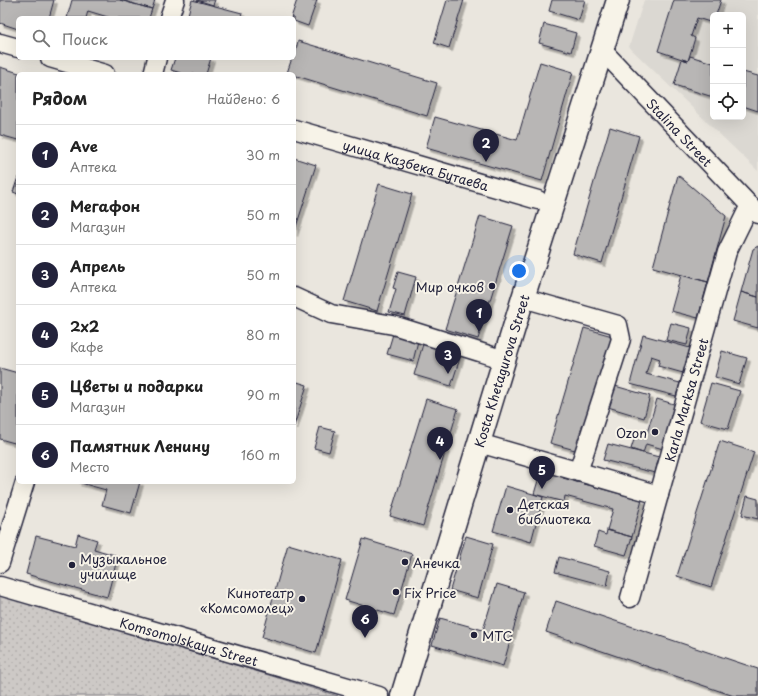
<!DOCTYPE html>
<html lang="ru">
<head>
<meta charset="utf-8">
<style>
  body { margin:0; font-family:"Playpen Sans",sans-serif; background:#f6f6f6; color:#222 }
  .controls { position:absolute; right:12px; top:12px; display:grid; overflow:hidden; border-radius:6px; box-shadow:0 4px 16px #0002 }
  .controls button { width:36px; height:36px; display:grid; place-items:center; padding:0; border:0; border-bottom:1px solid #e0e0e0; background:#fff; color:#222; font:20px sans-serif }
  .you { position:absolute; left:519px; top:271px; width:14px; height:14px; margin:-10px; border:3px solid #fff; border-radius:50%; background:#1a73e8; box-shadow:0 0 0 6px #1a73e833 }
  .badge { display:grid; place-items:center; width:26px; height:26px; border-radius:50%; background:#22223b; color:#fff; font-size:13px; font-weight:700 }
  .pin { position:absolute; translate:-50% -33px; filter:drop-shadow(0 1px 2px #0008) }
  .pin::after { content:''; position:absolute; top:21px; width:14px; height:12px; background:inherit; clip-path:polygon(0 0,100% 0,50% 100%) }
  .list { margin:0; padding:0; list-style:none }
  h2 { display:flex; justify-content:space-between; align-items:center; height:52px; margin:0; padding:0 16px; font-size:17px }
  h2 small { font-size:13px; font-weight:400; color:#767676 }
  .list li { display:grid; grid-template-columns:26px 1fr auto; gap:12px; align-items:center; box-sizing:border-box; height:60px; padding:0 16px; border-top:1px solid #e0e0e0 }
  .list b { display:block; font-size:15px; white-space:nowrap }
  .list p { margin:0; font-size:13px; white-space:nowrap; color:#767676 }
  .list em { font-size:13px; font-style:normal; color:#767676 }
  .icon { flex:none; width:22px; height:22px; fill:none; stroke:currentColor; stroke-width:2; stroke-linecap:round; stroke-linejoin:round }
  .map { position:relative; flex:none; width:758px; height:696px; overflow:hidden }
  .search { position:absolute; background:#fff; box-shadow:0 4px 16px #0002; left:16px; top:16px; width:280px; height:44px; display:flex; align-items:center; gap:10px; box-sizing:border-box; padding:0 14px; border-radius:6px; color:#767676; font-size:15px }
  .panel { position:absolute; background:#fff; box-shadow:0 4px 16px #0002; left:16px; top:72px; width:280px; height:412px; border-radius:6px }
  .map>svg:first-child { display:block }
</style>
</head>
<body>
<div class="map">
<svg width="758" height="696" viewBox="0 0 758 696">
  <defs>
    <pattern id="park-dots" width="8" height="8" patternUnits="userSpaceOnUse"><rect width="8" height="8" fill="#cdc9c6"/><path d="M2 2h.1M6 6h.1" fill="none" stroke="#b0acab" stroke-width="1.8" stroke-linecap="round"/></pattern>
    <filter id="shadow"><feDropShadow dx="3.5" dy="3.5" stdDeviation="0" flood-color="#0004"/></filter>
  </defs>
  <rect width="100%" height="100%" fill="#eae6de"/>
  <filter id="ink" filterUnits="userSpaceOnUse"><feTurbulence type="fractalNoise" baseFrequency=".025" numOctaves="2"/><feDisplacementMap in="SourceGraphic" scale="8" xChannelSelector="R" yChannelSelector="G"/><feConvolveMatrix kernelMatrix="1 2 1 2 8 2 1 2 1" color-interpolation-filters="sRGB"/></filter>
  <g filter="url(#ink)">
    <path fill="#dbd8d2" fill-rule="evenodd" d="M644 0H758V171L629 47ZM713 15H743V117H713Z"/>
    <path fill="url(#park-dots)" stroke="#787680" d="M0 594 338 696H0Z"/>
    <path fill="#b8b6b5" stroke="#22223b" filter="url(#shadow)" d="M0 0H54L49 18H18V29L0 23Z
      M72 0H120L152 9 149 18H111L88 11 86 18H67Z
      M120 0H155L152 9Z
      M192 0 242 13 241 18H187Z
      M197 0H215L213 5Z
      M297 0H317L308 26 294 21V18H291Z
      M447 0H464L449 48 434 43Z
      M552 0H585L579 20 549 11Z
      M674 0H721L716 15H713V23L697 18 691 36 695 38 688 61 658 51Z
      M544 24 576 33 571 52 539 43Z
      M298 41 437 83 427 116 287 73 292 58H294Z
      M690 56 713 63V97L674 85 682 59 688 61Z
      M175 58H211L206 74H184L171 70Z
      M540 62 573 72 542 181 426 148 435 117 517 140Z
      M0 67 22 74H18V140L0 135Z
      M743 72 758 76V111L743 106Z
      M610 127 639 136 602 263 573 254Z
      M294 158 316 165 294 233Z
      M678 175 726 216 708 282 653 267Z
      M18 177V194L13 192Z
      M379 184 412 194 377 311 344 301Z
      M480 216 513 226 478 339 445 329Z
      M758 246V297L741 292 753 249Z
      M398 272 416 277 405 316 389 312 396 289 393 288Z
      M681 275 708 282 698 318 671 311Z
      M741 292 758 297V328L733 321Z
      M671 323 691 328 687 345 666 340Z
      M584 328 616 337 582 452 550 443Z
      M393 334 418 341 413 361 387 354Z
      M643 335 690 348 683 373 658 366 660 359 651 356 646 374 680 383 676 396 630 384Z
      M423 344 461 355 451 386 414 375Z
      M722 351 747 358 739 384 715 377Z
      M0 368 18 373V444L0 439Z
      M294 381 307 385 294 426Z
      M711 383 740 391 728 429 700 421Z
      M615 386 650 396 644 418 608 407Z
      M426 399 458 409 423 526 390 516Z
      M657 399 677 405 663 449 646 444 643 453 631 449 637 430 647 433Z
      M320 427 335 431 329 452 314 448Z
      M720 441 754 452 711 587 677 576Z
      M608 444 659 457 655 473 603 460Z
      M542 467 564 473 563 478 642 500 632 537 607 530 613 509 565 496 564 502 534 494Z
      M77 482H140L131 513 102 505 106 490Z
      M506 486 543 497 531 542 493 531Z
      M747 496 758 499V519L742 515Z
      M607 530 632 537 626 555 594 546 598 532 606 535Z
      M78 534 97 540 94 549 118 556 107 597 26 574 36 536 75 546Z
      M466 536 493 544 478 598 450 590Z
      M363 539 412 554 394 615 345 600Z
      M288 544 342 560 316 653 262 637Z
      M559 557 610 571 607 586 555 572Z
      M497 584 524 592 503 666 432 645 440 618 483 630Z
      M556 601 758 669V696H734L546 632Z"/>
    <g fill="none" stroke-linecap="round" stroke-linejoin="round">
      <g stroke="#22223b" stroke-width="21">
        <g id="minor">
          <path d="M169 18 175 0"/>
          <path d="M0 43 18 48"/>
          <path id="s1" d="M602 50 758 214"/>
          <path d="M50 58 105 74"/>
          <path d="M153 74 157 58"/>
          <path id="s2" d="M294 129 538 200"/>
          <path d="M294 297 331 314 393 325 505 360"/>
          <path d="M523 298 618 325 621 339 578 472"/>
          <path d="M479 443 659 495"/>
          <path d="M0 563 25 482"/>
          <path id="s3" d="M0 586 379 696"/>
          <path id="s4" d="M630 598 727 252 750 205"/>
        </g>
      </g>
      <g stroke="#22223b" stroke-width="25">
        <g id="major">
          <path id="s5" d="M402 696 523 298 618 0"/>
        </g>
      </g>
      <use href="#minor" stroke="#f7f3e8" stroke-width="18"/>
      <use href="#major" stroke="#f7f3e8" stroke-width="22"/>
    </g>
  </g>
  <g fill="#22223b" stroke="#f7f3e8" stroke-width="1.5">
    <circle cx="492" cy="286" r="4"/>
    <circle cx="655" cy="432" r="4"/>
    <circle cx="510" cy="510" r="4"/>
    <circle cx="405" cy="562" r="4"/>
    <circle cx="72" cy="565" r="4"/>
    <circle cx="396" cy="592" r="4"/>
    <circle cx="302" cy="599" r="4"/>
    <circle cx="474" cy="635" r="4"/>
  </g>
  <g text-anchor="middle" dominant-baseline="central" stroke-width="4" stroke-linejoin="round" paint-order="stroke">
    <g font-size="13" fill="#22223b" stroke="#f7f3e8">
      <text stroke="none"><textPath href="#s1" startOffset="113">Stalina Street</textPath></text>
      <text stroke="none"><textPath href="#s2" startOffset="127">улица Казбека Бутаева</textPath></text>
      <text stroke="none"><textPath href="#s5" startOffset="340">Kosta Khetagurova Street</textPath></text>
      <text stroke="none"><textPath href="#s4" startOffset="206">Karla Marksa Street</textPath></text>
      <text stroke="none"><textPath href="#s3" startOffset="197">Komsomolskaya Street</textPath></text>
    </g>
    <g font-size="13" fill="#22223b" stroke="#f7f3e8" text-anchor="start">
      <text x="484" y="286" text-anchor="end">Мир очков</text>
      <text x="647" y="432" text-anchor="end">Ozon</text>
      <text x="518" y="503">Детская<tspan x="518" dy="15">библиотека</tspan></text>
      <text x="80" y="558">Музыкальное<tspan x="80" dy="15">училище</tspan></text>
      <text x="413" y="562">Анечка</text>
      <text x="294" y="592" text-anchor="end">Кинотеатр<tspan x="294" dy="15">«Комсомолец»</tspan></text>
      <text x="404" y="592">Fix Price</text>
      <text x="482" y="635">МТС</text>
    </g>
  </g>
</svg>
<div class="controls">
<button>+</button>
<button>−</button>
<button><svg class="icon" aria-label="locate" viewBox="0 0 24 24"><circle cx="12" cy="12" r="6"/><path d="M12 2v4M12 18v4M2 12h4M18 12h4"/></svg></button>
</div>
<div class="you"></div>
<div class="pin badge" style="left:479px;top:332px">1</div>
<div class="pin badge" style="left:486px;top:162px">2</div>
<div class="pin badge" style="left:448px;top:374px">3</div>
<div class="pin badge" style="left:440px;top:460px">4</div>
<div class="pin badge" style="left:542px;top:489px">5</div>
<div class="pin badge" style="left:365px;top:638px">6</div>
<div class="search"><svg class="icon" aria-label="search" viewBox="0 0 24 24"><circle cx="10" cy="10" r="6"/><path d="M15 15l6 6"/></svg>Поиск</div>
<section class="panel">
<h2>Рядом<small>Найдено: 6</small></h2>
<ul class="list">
<li><span class="badge">1</span><div><b>Ave</b><p>Аптека</p></div><em>30 m</em></li>
<li><span class="badge">2</span><div><b>Мегафон</b><p>Магазин</p></div><em>50 m</em></li>
<li><span class="badge">3</span><div><b>Апрель</b><p>Аптека</p></div><em>50 m</em></li>
<li><span class="badge">4</span><div><b>2x2</b><p>Кафе</p></div><em>80 m</em></li>
<li><span class="badge">5</span><div><b>Цветы и подарки</b><p>Магазин</p></div><em>90 m</em></li>
<li><span class="badge">6</span><div><b>Памятник Ленину</b><p>Место</p></div><em>160 m</em></li>
</ul>
</section>
</div>
</body>
</html>
